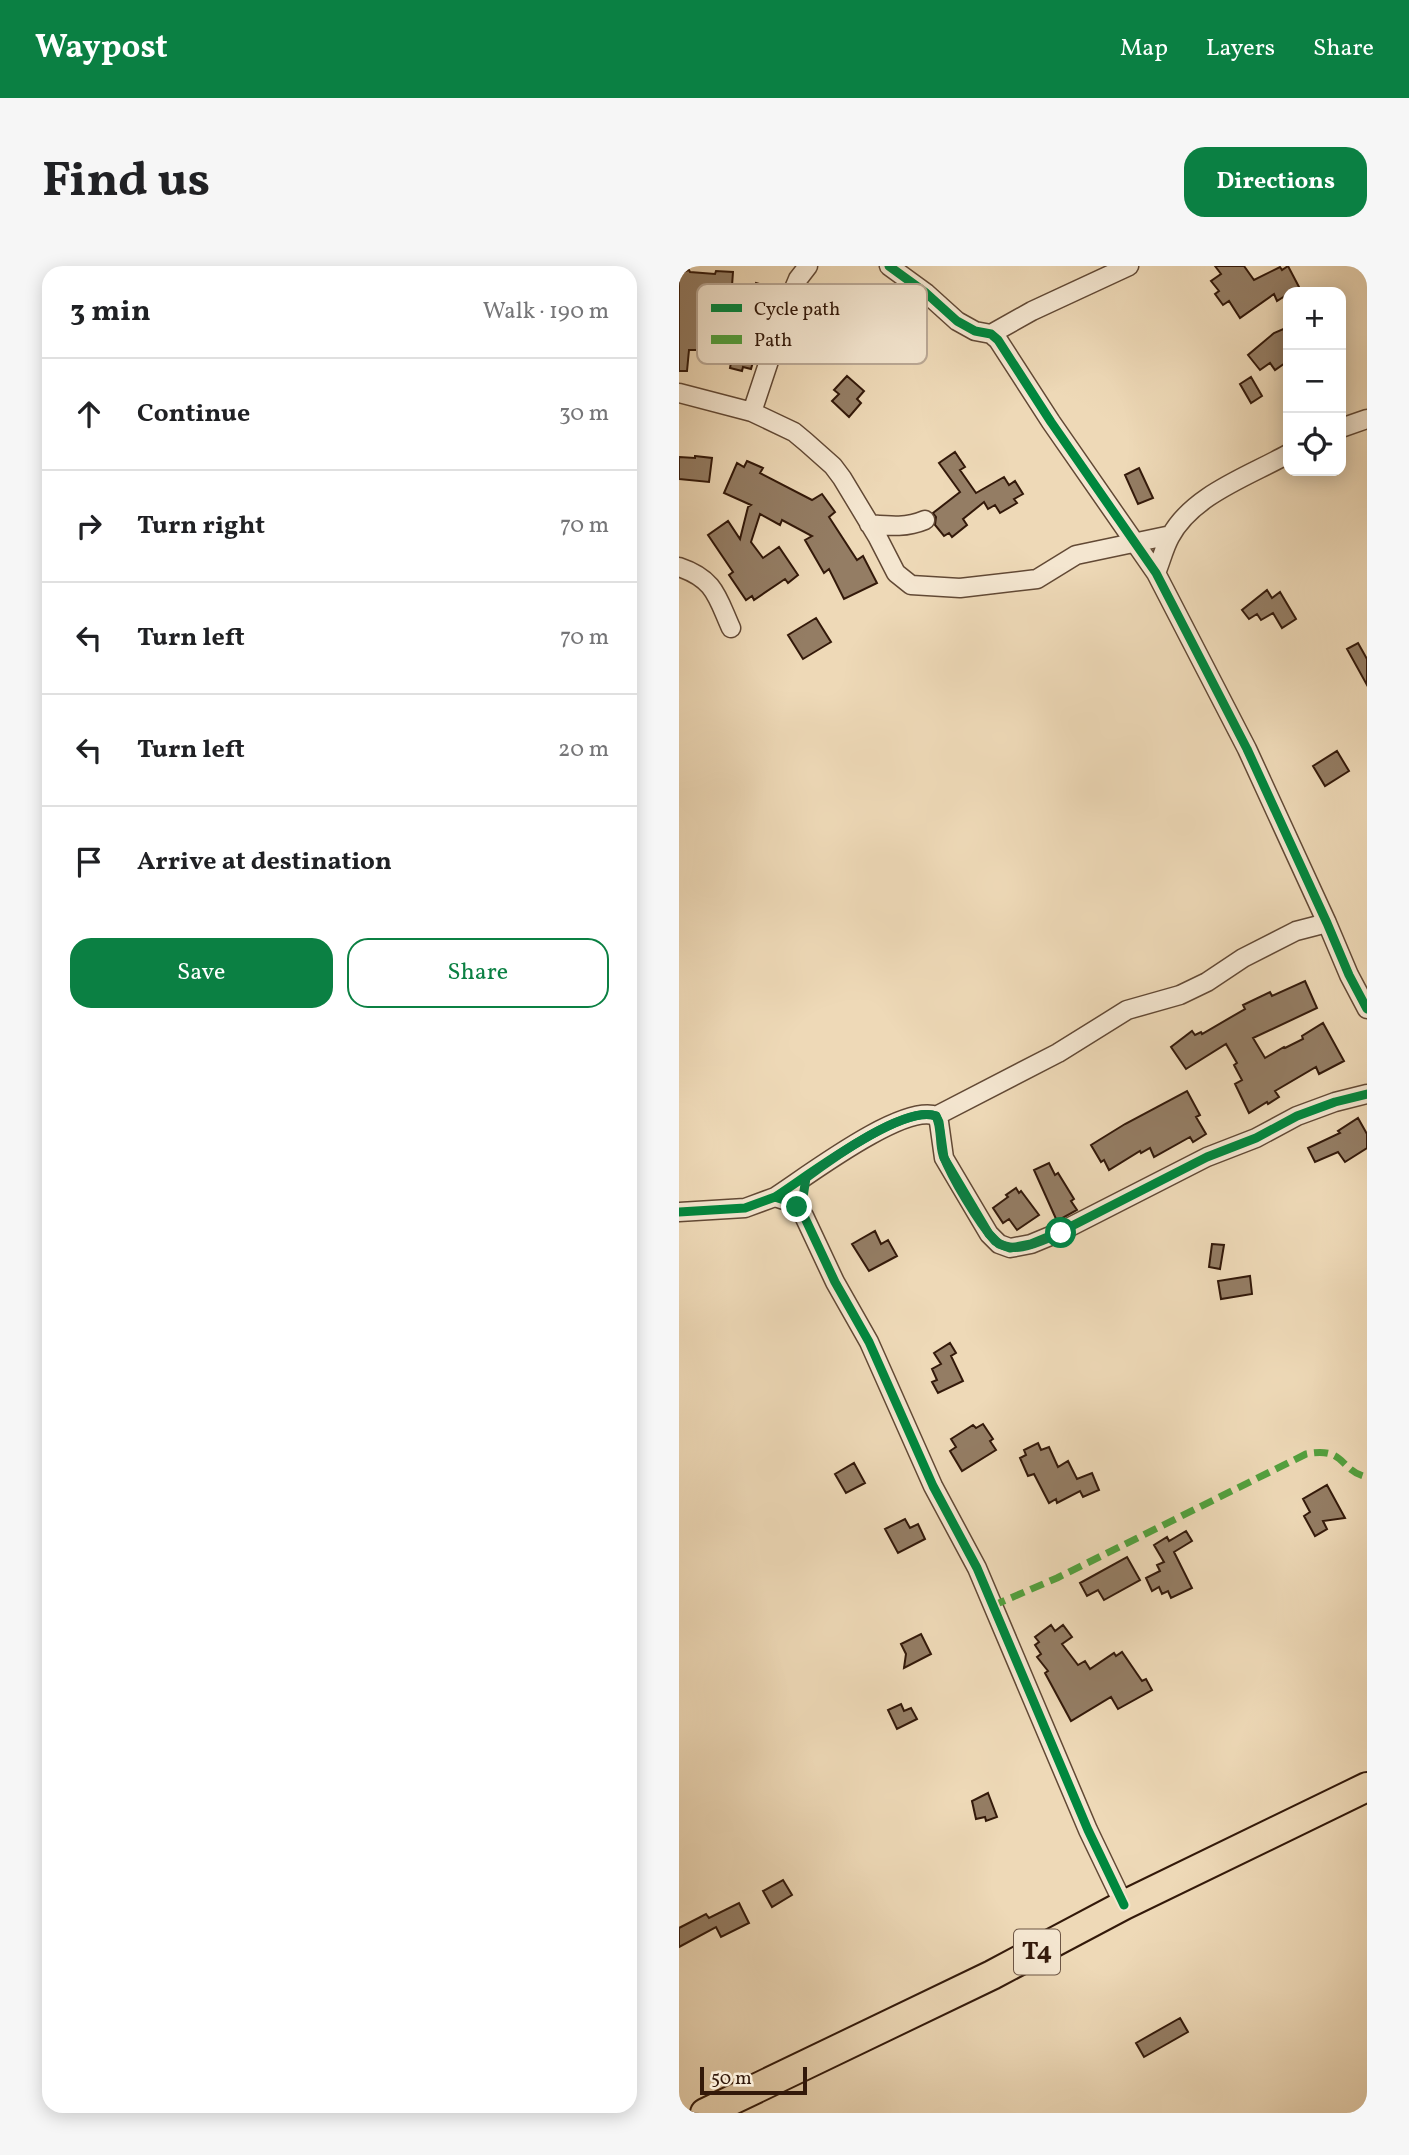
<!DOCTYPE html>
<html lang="en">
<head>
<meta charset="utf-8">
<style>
  body { margin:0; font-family:Vollkorn,serif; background:#f6f6f6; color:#202124 }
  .controls { position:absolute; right:21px; top:21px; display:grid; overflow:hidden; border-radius:14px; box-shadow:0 4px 18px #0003 }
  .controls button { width:63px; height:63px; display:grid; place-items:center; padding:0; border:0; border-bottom:2px solid #e0e0e0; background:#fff; color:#202124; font:35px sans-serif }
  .scale { position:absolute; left:21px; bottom:18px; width:107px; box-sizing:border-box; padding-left:7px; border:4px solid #33190a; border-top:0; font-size:19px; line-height:24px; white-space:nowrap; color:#33190a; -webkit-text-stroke:5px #f4e6d0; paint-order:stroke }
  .stop { position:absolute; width:21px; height:21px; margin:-16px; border:5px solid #0b8043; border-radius:50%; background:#fff }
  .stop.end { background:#0b8043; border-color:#fff; box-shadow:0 2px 7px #0008 }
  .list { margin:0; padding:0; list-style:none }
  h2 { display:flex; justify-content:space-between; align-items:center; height:91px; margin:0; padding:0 28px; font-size:30px }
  h2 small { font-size:23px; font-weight:400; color:#757577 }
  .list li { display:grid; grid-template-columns:46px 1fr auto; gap:21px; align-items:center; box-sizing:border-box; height:112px; padding:0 28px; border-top:2px solid #e0e0e0 }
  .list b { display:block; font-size:26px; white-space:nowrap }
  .list em { font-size:23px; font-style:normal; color:#757577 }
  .actions { display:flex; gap:14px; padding:21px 28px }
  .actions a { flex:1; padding:16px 0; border:2px solid #0b8043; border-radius:21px; text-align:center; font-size:24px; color:#0b8043 }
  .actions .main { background:#0b8043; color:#fff }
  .icon { flex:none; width:38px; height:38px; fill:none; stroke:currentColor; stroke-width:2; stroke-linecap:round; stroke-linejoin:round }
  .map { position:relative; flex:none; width:688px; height:1847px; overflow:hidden; border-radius:21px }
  header { display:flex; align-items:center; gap:42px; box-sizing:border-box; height:98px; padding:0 35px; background:#0b8043; color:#fff }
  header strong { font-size:33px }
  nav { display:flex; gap:38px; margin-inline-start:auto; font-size:24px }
  .intro { display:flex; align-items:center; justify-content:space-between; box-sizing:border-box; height:168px; padding:0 42px }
  h1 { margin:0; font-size:49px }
  .button { padding:18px 32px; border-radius:21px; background:#0b8043; color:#fff; font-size:24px; font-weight:700 }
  main { display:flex; gap:42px; padding:0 42px }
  aside { flex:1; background:#fff; border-radius:21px; box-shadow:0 4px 18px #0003 }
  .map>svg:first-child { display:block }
</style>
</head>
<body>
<header>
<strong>Waypost</strong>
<nav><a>Map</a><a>Layers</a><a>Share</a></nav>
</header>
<div class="intro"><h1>Find us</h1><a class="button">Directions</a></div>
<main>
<aside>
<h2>3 min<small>Walk · 190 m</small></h2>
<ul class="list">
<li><svg class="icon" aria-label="ahead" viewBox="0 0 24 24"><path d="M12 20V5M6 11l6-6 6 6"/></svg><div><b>Continue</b></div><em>30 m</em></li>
<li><svg class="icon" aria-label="right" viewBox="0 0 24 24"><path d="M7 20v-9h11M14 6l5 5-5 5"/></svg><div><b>Turn right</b></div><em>70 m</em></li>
<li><svg class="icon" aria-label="left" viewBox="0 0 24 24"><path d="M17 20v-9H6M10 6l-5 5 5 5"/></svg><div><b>Turn left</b></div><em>70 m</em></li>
<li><svg class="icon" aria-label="left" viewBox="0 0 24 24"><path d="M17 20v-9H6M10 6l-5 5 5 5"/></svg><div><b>Turn left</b></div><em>20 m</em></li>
<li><svg class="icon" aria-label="arrive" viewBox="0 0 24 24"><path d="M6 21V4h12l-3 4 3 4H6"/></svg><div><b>Arrive at destination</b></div></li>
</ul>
<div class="actions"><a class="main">Save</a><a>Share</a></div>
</aside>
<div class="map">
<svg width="688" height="1847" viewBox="0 0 688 1847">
  <rect width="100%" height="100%" fill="#eed9b7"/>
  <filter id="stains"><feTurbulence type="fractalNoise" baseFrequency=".00286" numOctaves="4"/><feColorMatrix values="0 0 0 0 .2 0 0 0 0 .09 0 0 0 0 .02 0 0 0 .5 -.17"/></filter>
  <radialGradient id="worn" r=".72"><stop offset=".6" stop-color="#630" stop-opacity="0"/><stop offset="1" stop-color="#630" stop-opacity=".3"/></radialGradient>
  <path fill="#947d64" stroke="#33190a" stroke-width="2" d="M536 0H565L575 14 601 1 603 4 609 0 620 21 598 35 595 28 561 52 550 35 544 39 536 28 540 25 532 15 542 8Z
    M10 4 11 6 36 8 37 5 54 6 53 20 75 23 77 17 98 23 94 46 91 45 86 71 77 97 74 96 72 103 64 101 63 105 51 102 53 91 48 90 51 76 27 75V84H10L8 105H0V7Z
    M609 61V95L596 104 591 97 581 104 569 89 595 67Z
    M168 110 185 125 178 133 182 137 170 151 153 135 160 128 155 124Z
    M572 111 583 130 572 137 561 118Z
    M276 186 286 201 281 204 297 227 325 211 330 219 336 215 344 228 335 233 338 237 321 247 316 239 309 243 305 236 284 253 288 259 273 271 270 267 265 270 256 259 257 251 254 247 281 226 260 197Z
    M16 190 33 192 30 216 0 213V191L16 192Z
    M68 195 84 202 81 207 133 234 143 228 156 246 150 251 178 294 184 290 198 317 165 333 150 303 145 307 126 274 133 270 103 254 101 259 81 248 72 276 84 292 100 281 119 309 109 317 106 313 75 334 73 330 67 334 50 309 54 306 29 269 49 255 61 273 69 241 72 239 45 227 58 197 65 201Z
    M460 202 474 232 459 238 446 209Z
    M588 324 593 332 601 326 617 353 603 362 594 347 582 354 578 348 570 353 563 344Z
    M137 352 152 376 124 393 109 369Z
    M679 377 688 393V419L668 383Z
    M658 485 670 505 646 520 634 500Z
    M626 715 638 742 574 772 586 792 605 781 606 782 624 773 623 770 644 757 665 795 640 808 637 801 596 825 600 831 589 838 588 836 570 847 556 818 563 814 555 799 558 797 547 778 507 803 492 781 513 765 516 769 522 766 523 768 566 743 564 739 591 726 593 730Z
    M508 825 521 849 517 851 527 868 514 876 511 871 475 891 471 882 462 887 461 885 430 904 425 894 422 896 412 879 446 858Z
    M679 852 688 868V882L666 896 659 886 636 896 629 882 661 867 659 865Z
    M370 897 376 909 379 907 395 933 392 935 398 944 378 955 355 904Z
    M337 922 340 927 342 925 360 949 338 964 330 953 324 957 314 942 329 931 327 929Z
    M196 965 202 978 209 974 218 990 190 1005 173 978Z
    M533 978 545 979 541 1003 530 1001Z
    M571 1010 573 1028 542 1033 539 1015Z
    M271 1077 277 1087 272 1090 284 1115 259 1127 253 1116 258 1114 253 1103 262 1098 255 1087Z
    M304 1158 314 1173 311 1175 317 1184 283 1205 271 1185 277 1181 272 1173 294 1159 297 1162Z
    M359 1177 362 1184 370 1181 379 1201 389 1195 398 1213 413 1207 420 1224 404 1231 401 1225 378 1237 377 1233 370 1237 355 1208 349 1210 341 1192 347 1189 345 1184Z
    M175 1197 186 1217 167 1227 156 1208Z
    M648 1219 666 1252 644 1255 648 1263 636 1270 625 1250 631 1246 624 1233Z
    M226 1253 231 1262 239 1258 246 1273 219 1287 206 1263Z
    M507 1265 513 1275 495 1286 513 1322 492 1332 489 1325 483 1328 480 1321 473 1325 467 1312 481 1305 478 1299 485 1296 475 1279 488 1271 490 1275Z
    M448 1291 461 1314 425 1334 419 1324 408 1330 401 1317Z
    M372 1359 376 1365 384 1359 393 1371 383 1378 399 1399 406 1395 411 1403 435 1387 437 1390 443 1386 463 1415 467 1413 473 1424 439 1443 432 1431 392 1455 366 1407 369 1405 358 1391 362 1388 356 1379 360 1376 356 1371Z
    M242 1368 252 1388 225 1402 227 1388 222 1378Z
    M222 1438 225 1445 232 1442 238 1453 218 1463 209 1444Z
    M309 1527 318 1551 307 1555 306 1551 297 1553 293 1535Z
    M104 1614 113 1629 93 1641 84 1625Z
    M60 1637 70 1657 42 1671 37 1661 0 1681V1662L27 1648 30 1652Z
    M501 1752 509 1766 465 1791 457 1777Z"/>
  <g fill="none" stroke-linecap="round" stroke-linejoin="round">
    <g stroke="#624935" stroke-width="21">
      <path id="minor" d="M210 0 247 27 278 55 296 65 312 68 319 74 372 156 477 307 568 483 648 657 670 709 688 743
        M312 68 353 45 450 0
        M0 127 73 146 115 166 127 176 154 200 163 212 198 270 217 307 232 319 281 322 358 313 397 289 492 269
        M73 146 111 32 119 13 129 0
        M662 162 688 153
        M190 258C211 260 227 262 246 254
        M0 301C36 313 38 331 52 362
        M477 307C482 295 485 282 491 271 513 229 570 210 609 188
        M257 850 379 787 448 744 501 729 528 716 564 692 617 665 648 657
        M96 931C127 911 224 837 257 850L260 856 265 892 310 968 320 978 331 982 352 978 381 966 528 891 577 872 618 850 656 836 688 828
        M0 946 66 942 96 931 111 936 125 950 156 1016 190 1076 254 1220 298 1302 409 1564 445 1639"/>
    </g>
    <g stroke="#33190a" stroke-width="32">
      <path id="trunk" d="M26 1847 313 1709 445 1639 688 1521"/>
    </g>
    <use href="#minor" stroke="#f4e6d0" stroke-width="18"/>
    <use href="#trunk" stroke="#eed9b7" stroke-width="28"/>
    <path stroke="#52a13e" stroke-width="7" stroke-dasharray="14 7" stroke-linecap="butt" d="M313 1340 378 1312 627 1188C667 1180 660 1205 688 1211"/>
    <g stroke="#f4e6d0" stroke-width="13">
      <path id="cycleway" d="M210 0 247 27 278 55 296 65 312 68 319 74 372 156 477 307 568 483 648 657 670 709 688 743
        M96 931C127 911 224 837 257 850L260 856 265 892 310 968 320 978 331 982 352 978 381 966 528 891 577 872 618 850 656 836 688 828
        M0 946 66 942 96 931 111 936 125 950 156 1016 190 1076 254 1220 298 1302 409 1564 445 1639"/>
    </g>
    <use href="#cycleway" stroke="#00873e" stroke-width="9"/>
  </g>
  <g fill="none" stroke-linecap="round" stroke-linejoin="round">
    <path stroke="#0b8043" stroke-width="9" d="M118 941 125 950 124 931 127 912C152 893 227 839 257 850 263 862 260 876 264 889 273 912 299 956 316 975 337 990 361 975 382 967"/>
  </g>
  <g text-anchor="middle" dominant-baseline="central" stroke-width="5" stroke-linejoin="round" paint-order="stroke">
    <rect fill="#f4e6d0" stroke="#6d5645" stroke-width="2" x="335" y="1663.5" width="46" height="45" rx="5"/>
    <g font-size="26" font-weight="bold" fill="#33190a">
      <text x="358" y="1686">T4</text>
    </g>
  </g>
  <rect x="18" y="18" width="230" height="80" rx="10" fill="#f4e6d0" stroke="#baa895" stroke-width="2"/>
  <rect x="32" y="38" width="31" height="8" fill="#00873e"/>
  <rect x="32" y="69" width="31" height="9" fill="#52a13e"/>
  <g font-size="19" fill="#33190a">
    <text x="75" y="49">Cycle path</text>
    <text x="75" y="80">Path</text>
  </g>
  <rect width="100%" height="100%" filter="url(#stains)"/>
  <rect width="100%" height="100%" fill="url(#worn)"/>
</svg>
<div class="controls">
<button>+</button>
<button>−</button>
<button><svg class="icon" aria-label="locate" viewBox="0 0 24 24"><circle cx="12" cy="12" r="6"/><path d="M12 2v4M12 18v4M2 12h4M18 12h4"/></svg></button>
</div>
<div class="scale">50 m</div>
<div class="stop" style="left:382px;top:967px"></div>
<div class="stop end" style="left:118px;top:941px"></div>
</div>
</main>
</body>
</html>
